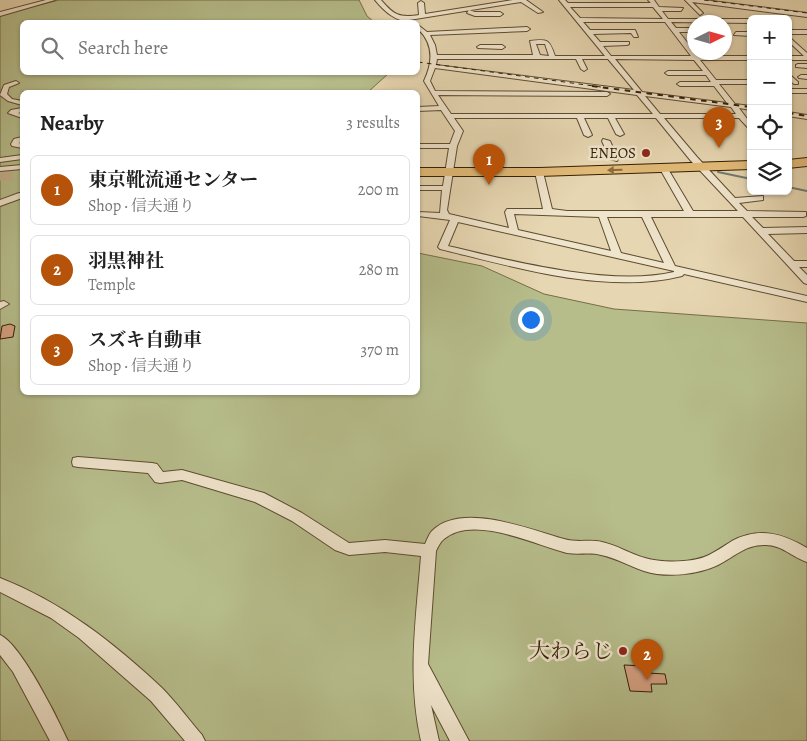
<!DOCTYPE html>
<html lang="en">
<head>
<meta charset="utf-8">
<style>
  body { margin:0; font-family:Alegreya,"Noto Serif JP",serif; background:#f6f6f6; color:#222 }
  .controls { position:absolute; right:15px; top:15px; display:grid; overflow:hidden; border-radius:8px; box-shadow:0 1px 4px #0004 }
  .controls button { width:45px; height:45px; display:grid; place-items:center; padding:0; border:0; border-bottom:1px solid #e0e0e0; background:#fff; color:#222; font:25px sans-serif }
  .compass { position:absolute; left:687px; top:15px; width:45px; height:45px; border-radius:50%; background:#fff; box-shadow:0 1px 4px #0004; rotate:85deg }
  .you { position:absolute; left:530px; top:319px; width:18px; height:18px; margin:-12px; border:4px solid #fff; border-radius:50%; background:#1a73e8; box-shadow:0 0 0 8px #1a73e833 }
  .badge { display:grid; place-items:center; width:32px; height:32px; border-radius:50%; background:#b45309; color:#fff; font-size:16px; font-weight:700 }
  .pin { position:absolute; translate:-50% -41px; filter:drop-shadow(0 1px 2px #0008) }
  .pin::after { content:''; position:absolute; top:26px; width:18px; height:15px; background:inherit; clip-path:polygon(0 0,100% 0,50% 100%) }
  .list { margin:0; padding:0; list-style:none }
  h2 { display:flex; justify-content:space-between; align-items:center; height:65px; margin:0; padding:0 20px; font-size:21px }
  h2 small { font-size:16px; font-weight:400; color:#767676 }
  .list li { display:grid; grid-template-columns:32px 1fr auto; gap:15px; align-items:center; box-sizing:border-box; height:70px; margin:0 10px 10px; padding:0 10px; border:1px solid #e0e0e0; border-radius:8px }
  .list b { display:block; font-size:19px; white-space:nowrap }
  .list p { margin:0; font-size:16px; white-space:nowrap; color:#767676 }
  .list em { font-size:16px; font-style:normal; color:#767676 }
  .icon { flex:none; width:28px; height:28px; fill:none; stroke:currentColor; stroke-width:2; stroke-linecap:round; stroke-linejoin:round }
  .map { position:relative; flex:none; width:807px; height:741px; overflow:hidden }
  .search { position:absolute; background:#fff; box-shadow:0 1px 4px #0004; left:20px; top:20px; width:400px; height:55px; display:flex; align-items:center; gap:12px; box-sizing:border-box; padding:0 18px; border-radius:8px; color:#767676; font-size:19px }
  .panel { position:absolute; background:#fff; box-shadow:0 1px 4px #0004; left:20px; top:90px; width:400px; height:305px; border-radius:8px }
  .map>svg:first-child { display:block }
</style>
</head>
<body>
<div class="map">
<svg width="807" height="741" viewBox="0 0 807 741">
  <rect width="100%" height="100%" fill="#e6d6b1"/>
  <filter id="stains"><feTurbulence type="fractalNoise" baseFrequency=".004" numOctaves="4"/><feColorMatrix values="0 0 0 0 .2 0 0 0 0 .09 0 0 0 0 .02 0 0 0 .5 -.17"/></filter>
  <radialGradient id="worn" r=".72"><stop offset=".6" stop-color="#630" stop-opacity="0"/><stop offset="1" stop-color="#630" stop-opacity=".3"/></radialGradient>
  <path fill="#b6bd8b" stroke="#746e48" d="M59 0H359L367 16 374 22H22V72L389 73 368 92H22V392H418V253L482 266 544 294 614 309 807 323V741H0V13L16 11Z"/>
  <g fill="none" stroke-linecap="round" stroke-linejoin="round">
    <path stroke="#707a6f" stroke-width="2" d="M718 172 751 179
      M788 187 807 191"/>
  </g>
  <path fill="#d5a082" stroke="#311e04" d="M10 324 15 326 13 337 0 339 2 326Z
    M624 665 646 666 648 673 665 674 667 684H651L652 692 630 691Z"/>
  <g fill="none" stroke-linecap="round" stroke-linejoin="round">
    <path stroke="#c2b18e" stroke-width="13" stroke-dasharray="13 7" stroke-linecap="butt" d="M0 174H22"/>
    <g stroke="#5e4c2f" stroke-width="2">
      <path id="street" d="M46 0H55L0 16V12Z
        M375 0H381C394 15 399 18 419 15L418 3 421 1 424 3 425 14 513 0H526L543 12 538 13 521 2 409 20 412 22C396 22 385 12 375 0Z
        M559 0H565L568 3H651L648 0H654L659 7 683 8 681 11H662L668 19H751V23L671 22 676 28H694V32H679L698 56H751V60H700L716 80H751V84H719L735 104 751 106V110L739 108 751 124V131L739 118H664L697 157 735 198 763 196V200L739 203 747 211 806 212V216L803 217H752L763 228 807 227V233L768 234 794 261H807V267H799L807 275V284L804 283 743 217H651L675 266 807 296V302L684 274 682 276C606 295 514 267 440 249L438 247 450 220 418 216V212L440 213 442 190H418V186H443L449 148H418V144H450L455 131 441 110 418 111V107L439 106 424 81C433 62 434 44 418 29V25L427 32 527 27 530 29 527 31 430 35 435 45 437 55H533L530 41C548 39 549 39 555 56H605ZM570 7H653L663 19 580 18ZM583 22H665L691 56H611L603 46 627 45 629 44V42H600L593 34 631 33 634 37H638L635 30H590ZM536 44H545L549 56 540 55ZM437 59H576L581 69 584 71 587 69 582 59H608L634 90 436 65ZM615 59 694 60 703 71H668L665 73 668 75H706L711 82H680L677 84 680 86H714L727 103 642 92ZM435 68 637 95 653 114H451L438 95 607 96 610 94 607 92 435 91 430 81ZM645 96 731 107 736 114H660ZM454 118H577L584 135 588 137 592 135 584 118H608L616 134 620 136 624 134 615 118H656L691 161 738 211H693L668 169 664 167 660 169 684 211H567L552 209 543 172 539 170 535 172 543 209H507L505 212 509 228 449 214 447 210 457 146 463 131ZM514 214 599 217 611 251 518 230ZM607 217H642L664 263 621 253ZM458 222 674 271V272C610 287 512 261 448 246Z
        M685 0H704L807 13V17L692 2 703 13 700 15Z
        M469 10 475 12H500L503 14 500 16H475L467 13Z
        M788 30H807V34H788Z
        M736 32H751V36L734 35Z
        M788 36 807 53V60H788V56H804L788 41Z
        M480 45H502L505 47 502 49 478 48 477 47Z
        M798 64H807V68L796 67V65Z
        M788 73 798 82V84H794L788 79Z
        M801 75H807V79L799 78 798 77Z
        M16 81 19 83 9 87 7 94 12 99 22 101V105L8 101 0 95 4 85Z
        M788 89H807V93H788Z
        M22 108V112L18 113 22 114V118L8 113 11 110Z
        M788 112 807 115V119L788 116Z
        M22 137V141L19 143 22 144V148L12 146 11 144 14 139Z
        M603 139 610 141 618 159 617 161 610 159 602 141Z
        M22 155V159L0 162V158Z
        M22 165V169L0 171V167Z
        M19 193H22V198L0 206V200Z
        M4 301 9 304 0 309V302Z
        M78 457 152 463 157 464 163 472 182 470 264 493 302 513 349 543 385 540 425 544C427 540 429 534 432 531 461 501 531 530 564 539 577 543 590 539 602 542 617 545 630 554 645 558 661 563 694 563 709 555 717 551 724 546 732 541 759 527 782 533 807 548V562C792 557 782 545 766 545 746 544 734 557 718 565 697 575 666 578 644 571 629 566 616 558 601 555 590 552 579 555 567 553 535 545 473 514 444 539 440 542 438 547 436 551L428 664 469 741H450L431 705 439 741H421C407 679 416 619 421 556L385 552 349 555 335 550 292 521 255 502 182 480 160 483 155 482 148 473 78 467 73 466 72 462 73 458Z
        M0 578C62 602 114 643 162 688 176 702 189 720 202 735L205 741H185L151 701 79 638 51 618 0 592Z
        M0 635C21 644 58 719 68 741H50L13 672 0 655Z"/>
    </g>
    <g stroke="#311e04" stroke-width="2">
      <path id="highway" d="M807 158V166L788 168V160Z
        M751 161V169L539 176H418V168H539Z"/>
    </g>
    <use href="#street" fill="#efe4cc" fill-rule="evenodd"/>
    <use href="#highway" fill="#e3bb78" fill-rule="evenodd"/>
    <path stroke="#311e04" stroke-width="1" stroke-dasharray="4.5 4.5" stroke-linecap="butt" d="M704 0 807 13
      M418 62 601 87"/>
    <path stroke="#311e04" stroke-width="2" stroke-dasharray="5.5 5.5" stroke-linecap="butt" d="M592 86 751 107
      M788 113 807 116"/>
  </g>
  <defs><path id="oneway-solid" d="M-6-.8H1V-3.2L6.5 0L1 3.2V.8H-6Z" transform="scale(1.25)"/></defs>
  <use fill="#8a6c3e" href="#oneway-solid" transform="translate(615 170) rotate(178)"/>
  <g fill="#8f2418" stroke="#efe4cc" stroke-width="2">
    <circle cx="646" cy="153" r="5"/>
    <circle cx="623" cy="651" r="5"/>
  </g>
  <g text-anchor="middle" dominant-baseline="central" stroke-width="5" stroke-linejoin="round" paint-order="stroke">
    <g font-size="15" fill="#311e04" stroke="#efe4cc" text-anchor="end">
      <text x="636" y="153">ENEOS</text>
    </g>
    <g font-size="21" fill="#311e04" stroke="#efe4cc" text-anchor="end">
      <text x="613" y="651">大わらじ</text>
    </g>
  </g>
  <rect width="100%" height="100%" filter="url(#stains)"/>
  <rect width="100%" height="100%" fill="url(#worn)"/>
</svg>
<div class="controls">
<button>+</button>
<button>−</button>
<button><svg class="icon" aria-label="locate" viewBox="0 0 24 24"><circle cx="12" cy="12" r="6"/><path d="M12 2v4M12 18v4M2 12h4M18 12h4"/></svg></button>
<button><svg class="icon" aria-label="layers" viewBox="0 0 24 24"><path d="M12 4l9 5-9 5-9-5zM3 14l9 5 9-5"/></svg></button>
</div>
<svg class="compass" viewBox="-18 -18 36 36"><path d="M0-13l5 13h-10z" fill="#e53935"/><path d="M0 13l5-13h-10z" fill="#767676"/></svg>
<div class="you"></div>
<div class="pin badge" style="left:489px;top:185px">1</div>
<div class="pin badge" style="left:647px;top:680px">2</div>
<div class="pin badge" style="left:719px;top:148px">3</div>
<div class="search"><svg class="icon" aria-label="search" viewBox="0 0 24 24"><circle cx="10" cy="10" r="6"/><path d="M15 15l6 6"/></svg>Search here</div>
<section class="panel">
<h2>Nearby<small>3 results</small></h2>
<ul class="list">
<li><span class="badge">1</span><div><b>東京靴流通センター</b><p>Shop · 信夫通り</p></div><em>200 m</em></li>
<li><span class="badge">2</span><div><b>羽黒神社</b><p>Temple</p></div><em>280 m</em></li>
<li><span class="badge">3</span><div><b>スズキ自動車</b><p>Shop · 信夫通り</p></div><em>370 m</em></li>
</ul>
</section>
</div>
</body>
</html>
